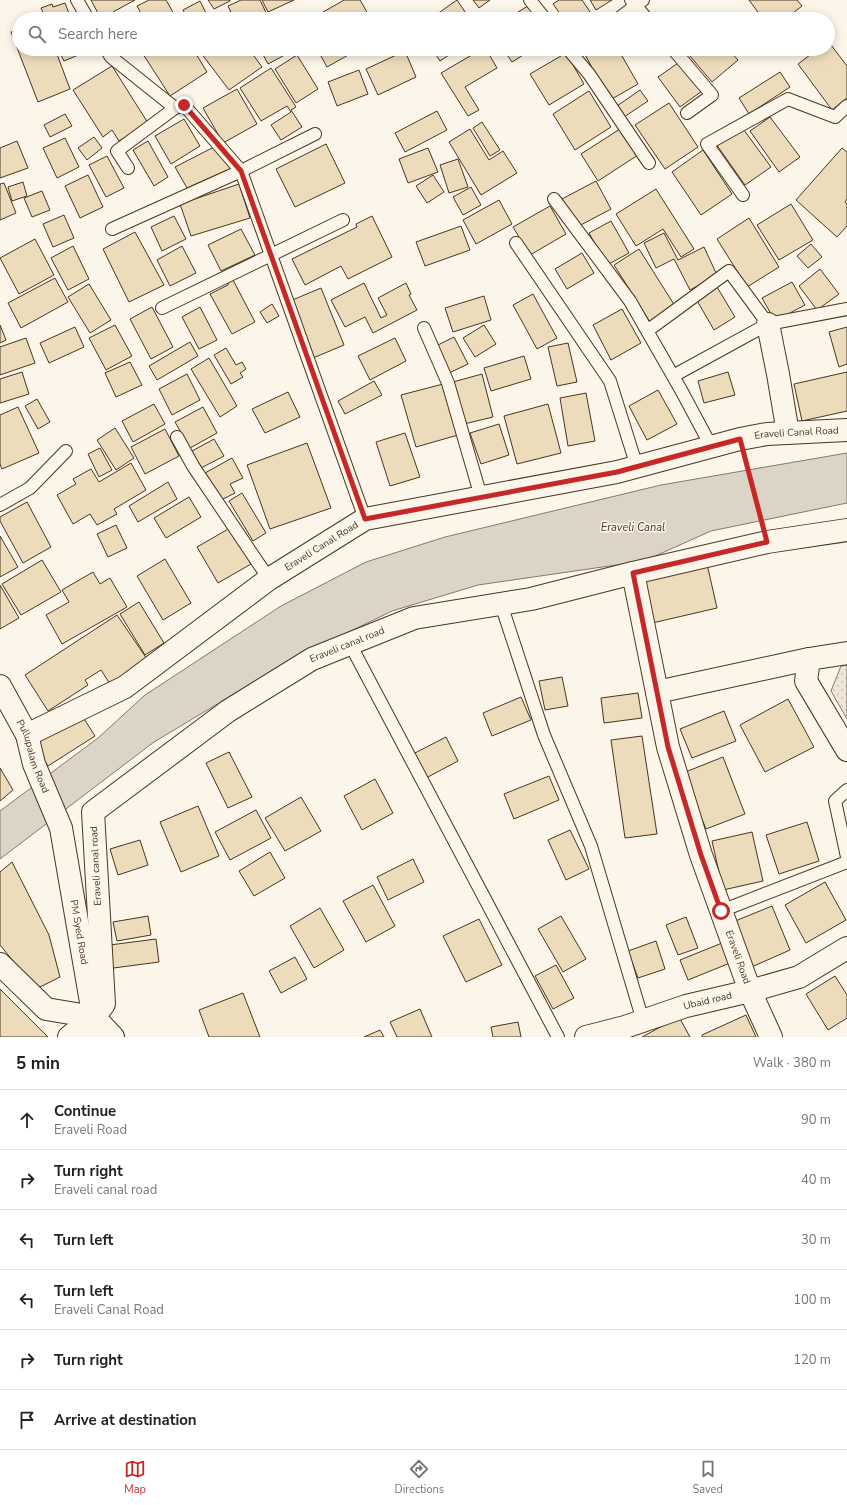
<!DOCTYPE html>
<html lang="en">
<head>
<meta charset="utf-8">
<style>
  body { margin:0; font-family:"Nunito Sans",sans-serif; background:#f2f2f2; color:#222 }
  .stop { position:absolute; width:12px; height:12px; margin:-9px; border:3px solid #c62828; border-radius:50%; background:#fff }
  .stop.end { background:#c62828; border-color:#fff; box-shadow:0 1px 4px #0008 }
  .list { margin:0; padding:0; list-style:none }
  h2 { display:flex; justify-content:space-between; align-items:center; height:52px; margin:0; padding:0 16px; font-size:17px }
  h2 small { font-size:13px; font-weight:400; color:#767676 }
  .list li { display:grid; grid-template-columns:26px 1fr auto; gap:12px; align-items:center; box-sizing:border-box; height:60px; padding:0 16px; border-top:1px solid #e0e0e0 }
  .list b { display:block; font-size:15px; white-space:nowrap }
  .list p { margin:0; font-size:13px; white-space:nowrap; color:#767676 }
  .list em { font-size:13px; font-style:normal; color:#767676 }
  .icon { flex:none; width:22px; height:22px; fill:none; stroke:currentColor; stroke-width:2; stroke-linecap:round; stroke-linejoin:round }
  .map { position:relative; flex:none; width:847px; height:1037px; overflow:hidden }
  .search { position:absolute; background:#fff; box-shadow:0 2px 10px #0003; left:12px; right:12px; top:12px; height:44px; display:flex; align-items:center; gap:10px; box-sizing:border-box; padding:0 14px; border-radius:22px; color:#767676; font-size:15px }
  .sheet { height:412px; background:#fff }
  nav { display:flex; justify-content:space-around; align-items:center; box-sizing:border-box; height:56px; border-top:1px solid #e0e0e0; background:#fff; font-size:11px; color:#767676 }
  nav a { display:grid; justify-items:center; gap:2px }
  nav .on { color:#c62828 }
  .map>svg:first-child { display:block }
</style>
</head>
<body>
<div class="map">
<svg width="847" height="1037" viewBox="0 0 847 1037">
  <defs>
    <pattern id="green-dots" width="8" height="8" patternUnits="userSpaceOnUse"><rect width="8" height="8" fill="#ede6d9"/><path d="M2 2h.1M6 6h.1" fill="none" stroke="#cdc6ba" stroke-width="1.8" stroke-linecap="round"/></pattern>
  </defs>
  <rect width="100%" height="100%" fill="#fbf6e9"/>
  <path fill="url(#green-dots)" stroke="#887966" d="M847 665V719L831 691 841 666Z"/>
  <path fill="#dcd4c6" stroke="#887966" d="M847 453V503L711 531 644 561 478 585 392 611 289 661 154 742 0 859V811L98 738 145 695 281 606 366 562 445 537 661 485Z"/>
  <path fill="#ecdcbc" stroke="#4a3520" d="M91 0H135L113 12 116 19H101Z
    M149 0H166L174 14 165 19H144L137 6Z
    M208 0H230V1L214 9Z
    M241 0H260L269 19H234L228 6Z
    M262 0H294L268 12Z
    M344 0H360L371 19H311Z
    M457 0 470 19H430Z
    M473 0H490L479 8Z
    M559 0H582L595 19H564L553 4Z
    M590 0H612L596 10Z
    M749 0H797L802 6 785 19H763Z
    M200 1 209 19H188L183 10Z
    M65 3 71 19H46L41 8 52 4 53 7Z
    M531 4 540 19H507Z
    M220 14 224 19H213Z
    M19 29V49H55L70 89 38 102 11 32Z
    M828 41 847 66V98L832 110 798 64 818 49H828Z
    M58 49H90V50L64 61Z
    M145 49H193L207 72 170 96 141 51Z
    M198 49H249L262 67 229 90Z
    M260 49H280L283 56 268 64Z
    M317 49H359L327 67Z
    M432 49H458L440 61Z
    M482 49H486L497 68 465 87 479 110 468 116 441 73Z
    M503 49H533L512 62Z
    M585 49H618L638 84 610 100 583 51Z
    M684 49H728L738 60 712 82Z
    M405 51 416 77 378 95 366 69Z
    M566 53 584 84 549 105 530 74Z
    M297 55 318 89 296 103 275 69Z
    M681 61 702 91 680 107 658 77Z
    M112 66 148 123 119 141 112 130 103 137 73 90Z
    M271 68 296 107 291 110 302 127 281 140 271 125 291 112 287 106 261 121 240 88Z
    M359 70 368 94 337 106 328 82Z
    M780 72 790 87 749 114 739 98Z
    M237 89 257 124 223 143 203 108Z
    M640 90 648 101 624 117 617 106Z
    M589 91 611 127 575 150 553 114Z
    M669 103 698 147 665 169 635 125Z
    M437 111 447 130 405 152 395 133Z
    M65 114 72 126 50 137 44 125Z
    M770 117 800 157 779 172 750 131Z
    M184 119 200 146 171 164 155 136Z
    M482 122 500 150 490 156 473 128Z
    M741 126 771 167 745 185 716 144Z
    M470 129 489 160 503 151 517 173 481 195 449 142Z
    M620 129 638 155 598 181 581 154Z
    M94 137 102 148 87 160 78 148Z
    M65 138 79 167 57 178 43 148Z
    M17 141 28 168 0 178V148Z
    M148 141 168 177 154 186 133 150Z
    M326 144 345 183 295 207 276 169Z
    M214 147 232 168 187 188 175 167Z
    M428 148 438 172 408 183 399 159Z
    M842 148 847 152V199L845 202 847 204V226L837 237 796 200Z
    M703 150 732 194 701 215 672 172Z
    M107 156 124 188 106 197 89 165Z
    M458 159 468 187 449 193 440 165Z
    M88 175 103 207 80 218 65 186Z
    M433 175 444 192 427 203 416 186Z
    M596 181 611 209 577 227 562 199Z
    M23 182 27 196 12 201 8 187Z
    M4 183 16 213 0 220V184Z
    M239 184 250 218 191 236 180 204Z
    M471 187 481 205 463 215 453 197Z
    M656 189 694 249 681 257 663 229 636 246 616 214Z
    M42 191 50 210 32 217 24 198Z
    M499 200 512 224 476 244 463 220Z
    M791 204 813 240 779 260 757 225Z
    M550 206 566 234 530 255 513 227Z
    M64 215 74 238 53 247 43 224Z
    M174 216 186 239 162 251 151 227Z
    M372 216 392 257 348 279 341 266 305 285 292 259 357 227 356 224Z
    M749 218 779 267 747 287 717 239Z
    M611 221 629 253 607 265 589 233Z
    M461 226 470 250 425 266 416 242Z
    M241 229 255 255 221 271 208 245Z
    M135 232 164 285 129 302 103 249Z
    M664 233 678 260 704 247 717 275 690 290 674 259 656 268 644 243Z
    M35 239 54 275 19 294 0 258Z
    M811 244 822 257 808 268 797 256Z
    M73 246 89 279 68 290 51 258Z
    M182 246 196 273 170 286 157 260Z
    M639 249 675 306 650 322 614 265Z
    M582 253 594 273 567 289 555 269Z
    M820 269 839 294 817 310 799 286Z
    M55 278 68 302 21 328 8 303Z
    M233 280 255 322 232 334 210 294 228 285V283Z
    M792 282 805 305 775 321 762 298Z
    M364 283 381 318 387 315 378 298 406 283 411 294 409 295 417 310 373 333 365 317 345 327 331 300Z
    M89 284 111 320 90 333 68 297Z
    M717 287 735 317 714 330 696 299Z
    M321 288 344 345 313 358 290 301Z
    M533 294 557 338 537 349 513 305Z
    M484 296 491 320 453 332 445 308Z
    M272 304 279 316 267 323 260 312Z
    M152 307 173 347 151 359 130 319Z
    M200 307 217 340 199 349 182 317Z
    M622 309 641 343 611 360 593 325Z
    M0 325 6 340 0 343Z
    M115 325 132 356 106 370 89 338Z
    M484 325 496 344 475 357 463 338Z
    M75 327 84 347 49 363 40 343Z
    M847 327V364L839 367 829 332Z
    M454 337 468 364 449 373 436 346Z
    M26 338 35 363 0 375V347Z
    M395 338 406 361 370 380 358 356Z
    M190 342 198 356 157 380 149 366Z
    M568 343 577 382 557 386 548 347Z
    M226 348 236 365 242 362 246 369 240 373 243 377 231 384 214 355Z
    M524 356 531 379 491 391 484 368Z
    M209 358 237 406 220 417 191 369Z
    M130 362 142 385 116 397 105 373Z
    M22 372 29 394 0 403V379Z
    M728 372 735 395 704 403 698 381Z
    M847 372V411L802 421 794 384Z
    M187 374 200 400 172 415 159 389Z
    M482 374 493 417 464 424 453 382Z
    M374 381 382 395 345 414 338 401Z
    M443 384 458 435 416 447 401 395Z
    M658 390 677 424 647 440 629 406Z
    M288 392 300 417 265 433 252 409Z
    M586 393 595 441 568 446 560 398Z
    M37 399 50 422 38 429 25 406Z
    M154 404 165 424 133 442 122 421Z
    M548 404 561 453 517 464 504 416Z
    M18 407 39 453 2 469 0 464V415Z
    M203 407 217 433 190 448 175 422Z
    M499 424 509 455 481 464 470 433Z
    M115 428 134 458 116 470 97 440Z
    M165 429 179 456 145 474 131 447Z
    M405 433 420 477 390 486 376 442Z
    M214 439 224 456 201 468 192 451Z
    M307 443 331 508 270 529 247 465Z
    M100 448 112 470 99 477 88 454Z
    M232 458 243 478 230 484 235 493 219 501 205 473Z
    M131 463 146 490 114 509 117 514 97 525 90 514 73 524 57 495 76 484 73 479 91 469 99 482Z
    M168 482 177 499 138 522 129 506Z
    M242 493 266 533 253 541 229 501Z
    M189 497 201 517 166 538 154 518Z
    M27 502 51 547 23 563 0 521V517Z
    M116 525 127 548 108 557 97 534Z
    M230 528 251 564 218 583 197 547Z
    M0 536 18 567 0 577Z
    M165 559 191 603 163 620 137 576Z
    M42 560 61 592 21 615 2 584Z
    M707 564 717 608 648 624 637 580Z
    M93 572 100 584 110 578 127 607 62 644 46 615 69 602 62 590Z
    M0 585 19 618 0 629Z
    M139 602 164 643 145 655 120 614Z
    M117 615 147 659 110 684 101 670 85 680 88 685 48 711 25 675Z
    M562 677 568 706 545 710 539 681Z
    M638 693 642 718 604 723 601 698Z
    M521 697 531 720 492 736 483 713Z
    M788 699 814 747 765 772 740 725Z
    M724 711 736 741 692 758 680 729Z
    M81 714 95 736 48 766 34 744Z
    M642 736 657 834 625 838 611 740Z
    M446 737 458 761 426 778 413 754Z
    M229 752 252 797 228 808 206 763Z
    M723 757 745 814 706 829 683 773Z
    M0 768 13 790 0 801Z
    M549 776 559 800 514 819 504 794Z
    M375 779 393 813 362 830 344 796Z
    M301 797 321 831 285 851 265 818Z
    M198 806 219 856 181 872 160 822Z
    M256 810 271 838 230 860 215 832Z
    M807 822 819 861 779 874 766 835Z
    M570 830 589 869 566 880 548 840Z
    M752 832 763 881 723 890 712 841Z
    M140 840 148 865 118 875 110 849Z
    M270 852 285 878 254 896 239 871Z
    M413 859 424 882 388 900 377 877Z
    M12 862 49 935 60 977 36 989 0 945V872Z
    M825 882 846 920 806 943 785 905Z
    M373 885 395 926 366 942 343 901Z
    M772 906 790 950 747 969 728 924Z
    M320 908 344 950 314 968 290 926Z
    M148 916 151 935 117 941 113 922Z
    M561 916 586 959 563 972 538 929Z
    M686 917 698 948 678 955 666 925Z
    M479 919 502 965 466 982 443 936Z
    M156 939 159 962 106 969 102 946Z
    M656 941 665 969 638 978 628 951Z
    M722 943 730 963 688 980 680 960Z
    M295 957 307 979 281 993 269 971Z
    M556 965 574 998 553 1009 535 976Z
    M835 976 847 995V1018L828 1030 806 994Z
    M0 989 48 1037H0Z
    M243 993 260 1037H209L199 1010Z
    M420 1009 432 1037H397L390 1022Z
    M746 1015 756 1037H702V1035Z
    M679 1017 690 1037H642Z
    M518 1022 521 1037H493L491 1027Z
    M380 1030 384 1037H364Z"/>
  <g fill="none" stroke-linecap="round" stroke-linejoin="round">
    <g stroke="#4a3520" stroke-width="14">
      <path id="service" d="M77 0 88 19
        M530 0 545 19
        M631 0 647 19
        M618 19 643 0
        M106 49 111 57 175 108 184 105 241 171 365 519
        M568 49 589 74 649 163
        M673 49 712 95 687 113
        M128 168 117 151 175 108
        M743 195 707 144 788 99 835 117 847 106
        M554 199 630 301 681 390 711 446
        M112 229 241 171 315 134
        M516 243 610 381 637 467
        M162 308 343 220
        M424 328 448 383 481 497
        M647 331 729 271 768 324
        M673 376 768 324 847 309
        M177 437 193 466 269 579
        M0 505 30 488 66 451
        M501 604 544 735 591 846 643 1021
        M350 644 558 1037
        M847 790 835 801 847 857
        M721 911 847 862"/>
    </g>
    <g stroke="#4a3520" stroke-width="24">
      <g id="minor">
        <path d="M768 324 778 374 788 433"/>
        <path id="s1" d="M633 573 668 747 701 855 750 991 771 1037"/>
        <path d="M847 653 809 659 806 681 847 750"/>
        <path d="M657 692 809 659"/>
        <path id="s2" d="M27 735 125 687 269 579 365 519 617 472 740 439 767 434 847 430"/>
        <path d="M0 964 46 1009 94 1017"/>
        <path d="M94 1017 113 1037"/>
        <path id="s3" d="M69 1037 94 1017 104 1004 93 812 228 711 312 659 414 618 531 599 633 573 767 542 847 530"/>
        <path id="s4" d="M586 1037 625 1027 686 1006 750 991 799 977 847 948"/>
      </g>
    </g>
    <g stroke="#4a3520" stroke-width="24">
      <g id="tertiary">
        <path id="s5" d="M0 686 27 735 34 764 61 828 97 1037"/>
      </g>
    </g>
    <path stroke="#7f6f5c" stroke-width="2.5" stroke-dasharray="3 2" stroke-linecap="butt" d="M746 463 761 520"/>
    <use href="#service" stroke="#fbf6e9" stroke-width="12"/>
    <use href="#minor" stroke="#fbf6e9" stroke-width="22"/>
    <use href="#tertiary" stroke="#fbf6e9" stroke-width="22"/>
  </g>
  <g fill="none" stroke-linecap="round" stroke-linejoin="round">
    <path stroke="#c62828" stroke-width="5" d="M184 105 241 171 365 519 617 472 740 439 767 542 633 573 668 747 701 855 721 911"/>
  </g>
  <g text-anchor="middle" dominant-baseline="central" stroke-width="3" stroke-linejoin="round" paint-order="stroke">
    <g font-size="10" fill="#4a3520" stroke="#fbf6e9">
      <text stroke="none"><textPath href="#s2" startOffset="843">Eraveli Canal Road</textPath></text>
      <text stroke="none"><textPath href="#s2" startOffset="351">Eraveli Canal Road</textPath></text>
      <text stroke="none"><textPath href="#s3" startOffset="546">Eraveli canal road</textPath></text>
      <text stroke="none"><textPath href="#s5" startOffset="78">Pullupalam Road</textPath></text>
      <text transform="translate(96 866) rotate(-93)">Eraveli canal road</text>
      <text stroke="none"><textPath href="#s5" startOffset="261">PM Syed Road</textPath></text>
      <text stroke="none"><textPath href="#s1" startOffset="399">Eraveli Road</textPath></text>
      <text stroke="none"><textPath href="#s4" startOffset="127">Ubaid road</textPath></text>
    </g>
    <g font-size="11" font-style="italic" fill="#4a3520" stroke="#fbf6e9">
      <text x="633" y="527">Eraveli Canal</text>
    </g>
  </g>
</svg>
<div class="stop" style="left:721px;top:911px"></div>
<div class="stop end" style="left:184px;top:105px"></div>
<div class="search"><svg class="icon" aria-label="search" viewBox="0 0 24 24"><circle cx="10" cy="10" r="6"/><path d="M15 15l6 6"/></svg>Search here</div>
</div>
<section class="sheet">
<h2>5 min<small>Walk · 380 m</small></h2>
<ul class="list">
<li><svg class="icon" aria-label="ahead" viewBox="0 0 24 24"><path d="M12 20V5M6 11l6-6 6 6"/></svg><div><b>Continue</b><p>Eraveli Road</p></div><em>90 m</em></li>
<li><svg class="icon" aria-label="right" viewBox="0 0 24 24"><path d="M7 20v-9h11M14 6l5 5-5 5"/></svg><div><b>Turn right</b><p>Eraveli canal road</p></div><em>40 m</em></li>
<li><svg class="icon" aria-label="left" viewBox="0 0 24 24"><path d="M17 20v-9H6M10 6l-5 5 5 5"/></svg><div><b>Turn left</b></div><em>30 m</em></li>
<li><svg class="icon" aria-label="left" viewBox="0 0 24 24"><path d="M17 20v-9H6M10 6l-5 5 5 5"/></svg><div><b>Turn left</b><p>Eraveli Canal Road</p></div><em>100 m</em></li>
<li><svg class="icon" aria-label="right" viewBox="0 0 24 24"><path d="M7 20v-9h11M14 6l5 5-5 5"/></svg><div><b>Turn right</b></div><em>120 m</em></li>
<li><svg class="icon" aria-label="arrive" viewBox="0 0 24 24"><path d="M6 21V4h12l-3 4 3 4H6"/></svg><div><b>Arrive at destination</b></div></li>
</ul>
</section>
<nav>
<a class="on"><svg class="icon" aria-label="map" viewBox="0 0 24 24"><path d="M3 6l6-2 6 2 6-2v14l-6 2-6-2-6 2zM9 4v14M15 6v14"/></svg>Map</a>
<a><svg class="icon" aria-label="directions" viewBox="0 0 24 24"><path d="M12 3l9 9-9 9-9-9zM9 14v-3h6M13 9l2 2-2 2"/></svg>Directions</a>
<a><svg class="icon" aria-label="saved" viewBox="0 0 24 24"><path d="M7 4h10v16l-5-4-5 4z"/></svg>Saved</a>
</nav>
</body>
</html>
